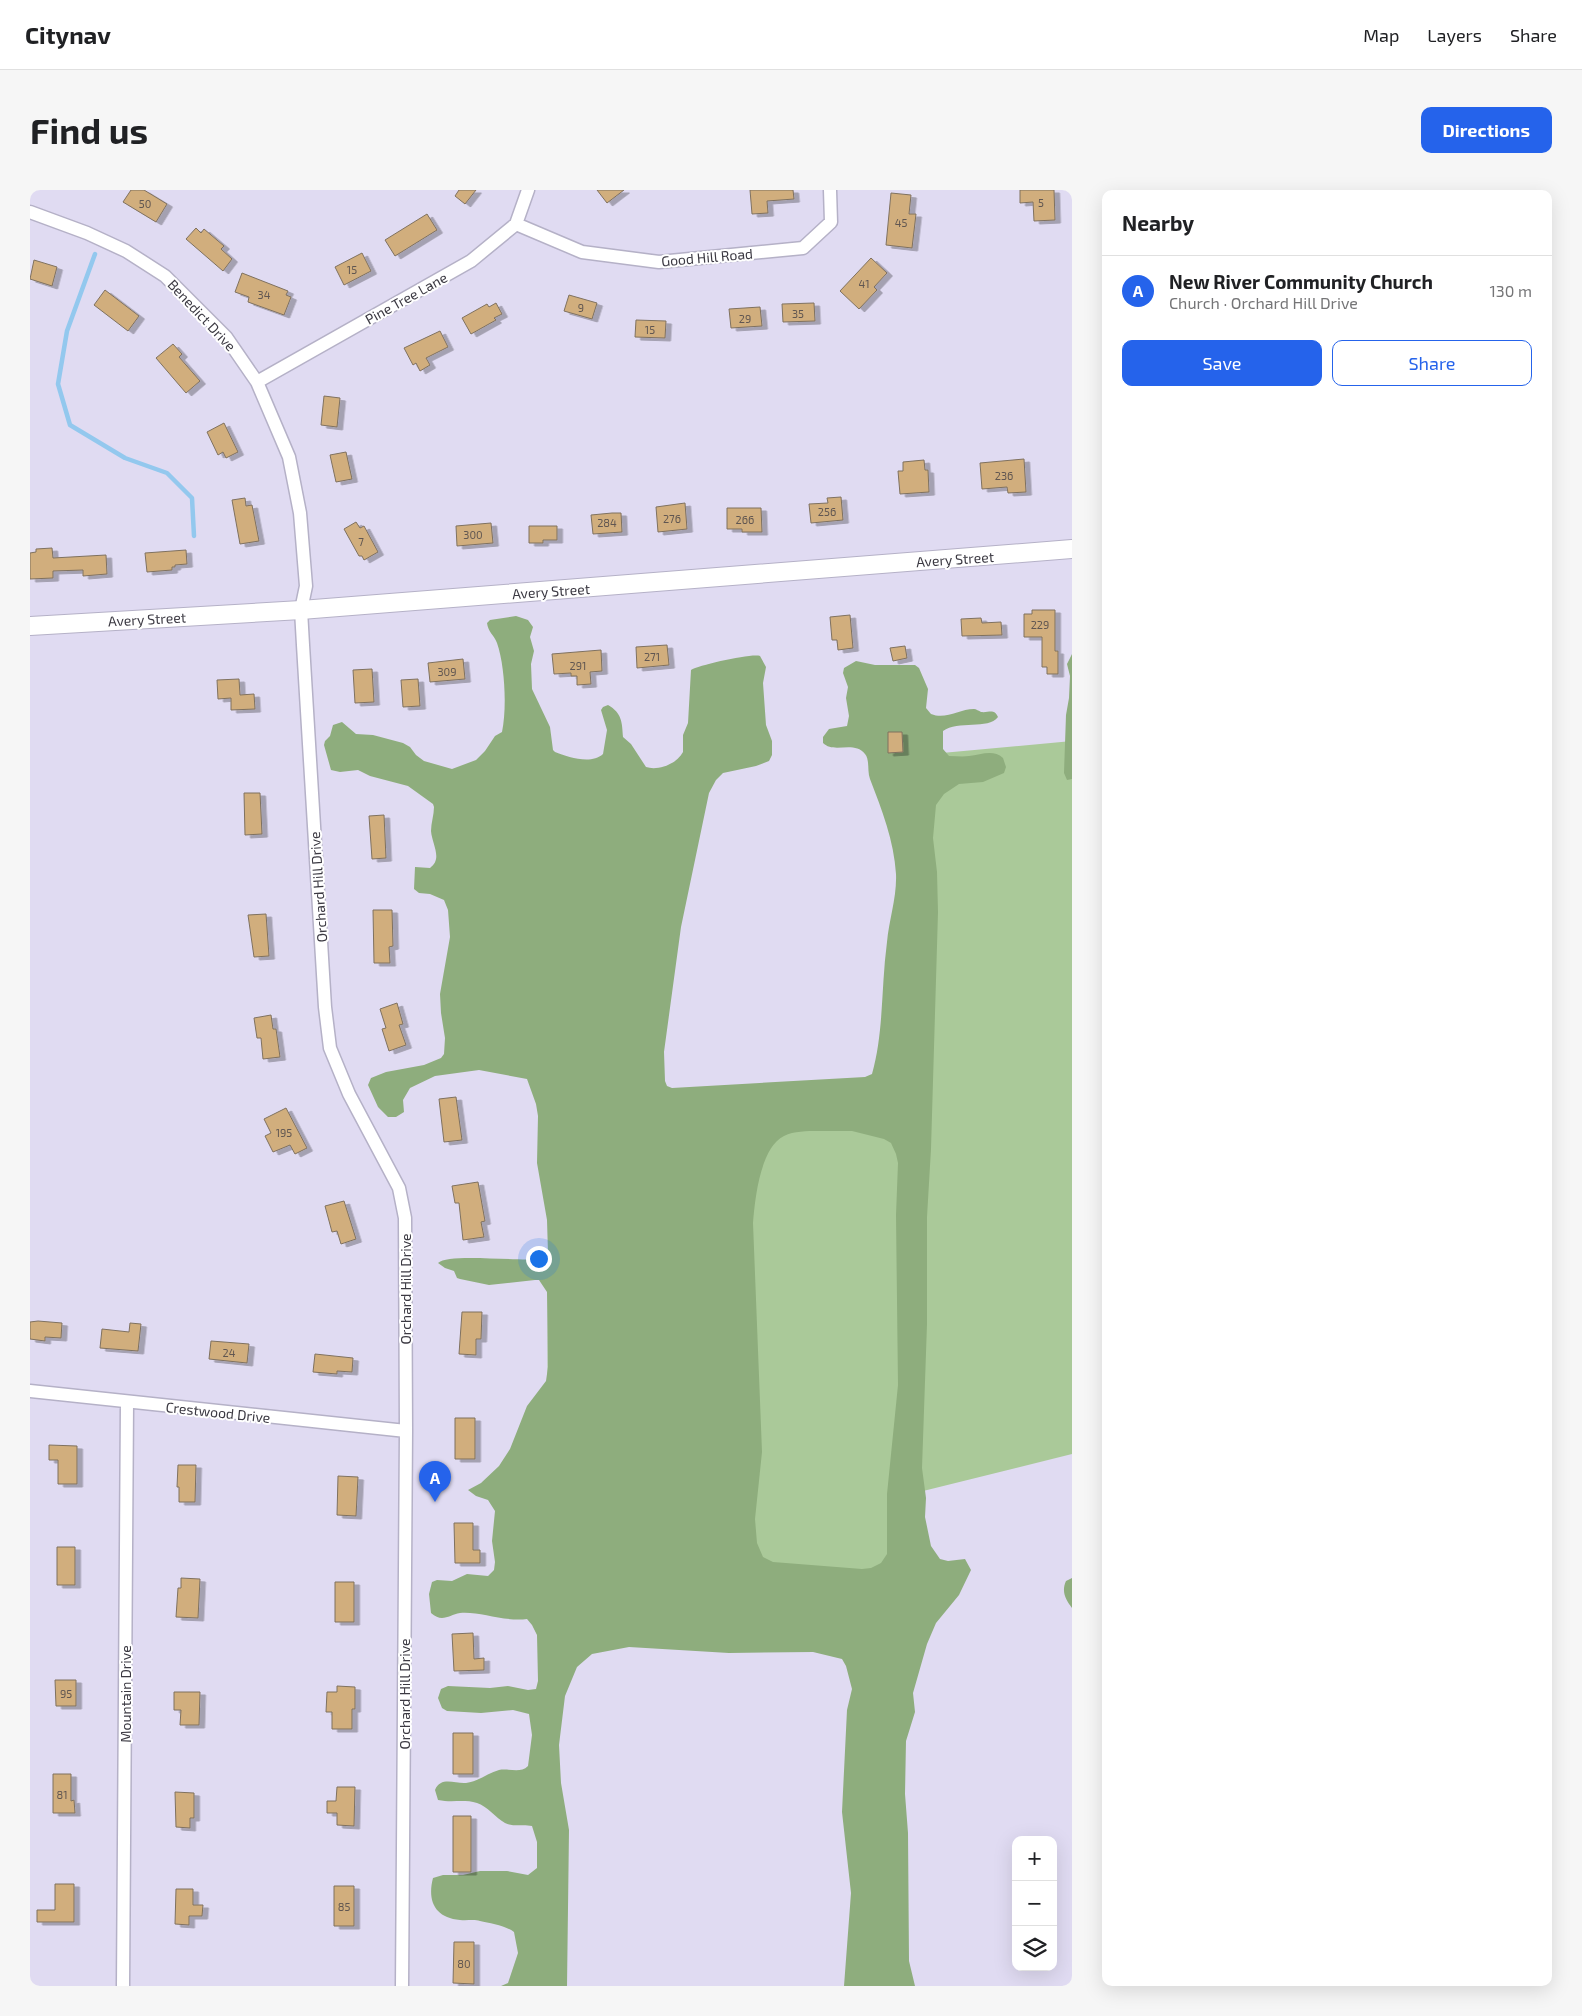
<!DOCTYPE html>
<html lang="en">
<head>
<meta charset="utf-8">
<style>
  body { margin:0; font-family:"Exo 2",sans-serif; background:#f6f6f6; color:#202124 }
  .controls { position:absolute; right:15px; bottom:15px; display:grid; overflow:hidden; border-radius:10px; box-shadow:0 5px 20px #0002 }
  .controls button { width:45px; height:45px; display:grid; place-items:center; padding:0; border:0; border-bottom:1px solid #e0e0e0; background:#fff; color:#202124; font:25px sans-serif }
  .you { position:absolute; left:508px; top:1068px; width:18px; height:18px; margin:-12px; border:4px solid #fff; border-radius:50%; background:#1a73e8; box-shadow:0 0 0 8px #1a73e833 }
  .badge { display:grid; place-items:center; width:32px; height:32px; border-radius:50%; background:#2563eb; color:#fff; font-size:16px; font-weight:700 }
  .pin { position:absolute; translate:-50% -41px; filter:drop-shadow(0 1px 2px #0008) }
  .pin::after { content:''; position:absolute; top:26px; width:18px; height:15px; background:inherit; clip-path:polygon(0 0,100% 0,50% 100%) }
  .list { margin:0; padding:0; list-style:none }
  h2 { display:flex; justify-content:space-between; align-items:center; height:65px; margin:0; padding:0 20px; font-size:21px }
  h2 small { font-size:16px; font-weight:400; color:#757577 }
  .list li { display:grid; grid-template-columns:32px 1fr auto; gap:15px; align-items:center; box-sizing:border-box; height:70px; padding:0 20px; border-top:1px solid #e0e0e0 }
  .list b { display:block; font-size:19px; white-space:nowrap }
  .list p { margin:0; font-size:16px; white-space:nowrap; color:#757577 }
  .list em { font-size:16px; font-style:normal; color:#757577 }
  .actions { display:flex; gap:10px; padding:15px 20px }
  .actions a { flex:1; padding:11px 0; border:1px solid #2563eb; border-radius:10px; text-align:center; font-size:18px; color:#2563eb }
  .actions .main { background:#2563eb; color:#fff }
  .icon { flex:none; width:28px; height:28px; fill:none; stroke:currentColor; stroke-width:2; stroke-linecap:round; stroke-linejoin:round }
  .map { position:relative; flex:none; width:1042px; height:1796px; overflow:hidden; border-radius:10px }
  header { display:flex; align-items:center; gap:30px; box-sizing:border-box; height:70px; padding:0 25px; background:#fff; border-bottom:1px solid #e0e0e0 }
  header strong { font-size:24px }
  nav { display:flex; gap:28px; margin-inline-start:auto; font-size:18px }
  .intro { display:flex; align-items:center; justify-content:space-between; box-sizing:border-box; height:120px; padding:0 30px }
  h1 { margin:0; font-size:35px }
  .button { padding:12px 22px; border-radius:10px; background:#2563eb; color:#fff; font-size:18px; font-weight:700 }
  main { display:flex; gap:30px; padding:0 30px }
  aside { flex:1; background:#fff; border-radius:10px; box-shadow:0 5px 20px #0002 }
  .map>svg:first-child { display:block }
</style>
</head>
<body>
<header>
<strong>Citynav</strong>
<nav><a>Map</a><a>Layers</a><a>Share</a></nav>
</header>
<div class="intro"><h1>Find us</h1><a class="button">Directions</a></div>
<main>
<div class="map">
<svg width="1042" height="1796" viewBox="0 0 1042 1796">
  <defs>
    <filter id="shadow"><feDropShadow dx="5.5" dy="3" stdDeviation="0" flood-color="#0004"/></filter>
  </defs>
  <rect width="100%" height="100%" fill="#e0dbf2"/>
  <path fill="#aac999" d="M1042 551V1264L877 1305 876 1386 516 1380 519 969 882 915 890 565Z"/>
  <path fill="#8ead7d" fill-rule="evenodd" d="M486 426 498 430 503 437 500 447 504 461 501 474 502 499 520 537 523 560 525 562C538 567 561 575 573 564L577 540 571 520 573 517 578 515C592 523 592 532 593 547L601 554 616 577C628 581 647 574 653 562V545L658 533 661 480C669 475 722 463 730 466L736 477 733 493 736 535 742 551V565L739 571 726 576 693 583 686 590 679 603 651 737 634 862 635 891 637 896 642 898 835 887 842 884C854 842 851 796 857 752 859 730 867 707 866 684 864 651 852 620 840 589 837 581 840 570 835 564 824 550 804 564 793 553V547L799 539 817 536 819 526 816 508 818 497 813 483 814 478 826 471 845 475H885L889 478 898 499 896 518 901 524C916 530 929 519 944 519 946 519 949 521 951 522 959 523 964 518 968 527 958 540 928 530 913 541V559L919 566C926 566 933 567 939 566 951 565 963 559 973 568L976 577 974 583 953 592 929 594 914 604 906 615 903 648 907 682 908 722 901 959 897 1027V1134L892 1278 896 1308 895 1327 901 1356 910 1369 918 1371 935 1369 941 1380 929 1405 906 1433 897 1454 883 1503 885 1522 876 1551 875 1604 878 1643 879 1771 885 1796H814L821 1703 812 1622 817 1520 822 1499 816 1476 812 1469 783 1462 699 1463 599 1457 562 1464 547 1477 535 1506 529 1555 531 1593 539 1640 537 1796H471L478 1793 488 1763 484 1742C476 1736 460 1733 450 1731 444 1729 437 1731 430 1730 405 1728 397 1711 403 1688L413 1685H433L450 1681H477L498 1685 507 1678V1652L502 1636C494 1634 483 1637 475 1633 466 1628 457 1616 447 1613 434 1609 422 1613 408 1610L405 1600C411 1586 425 1594 436 1593 447 1592 458 1583 469 1580 479 1578 490 1584 498 1576L502 1545 499 1524 483 1520 451 1523 417 1521 412 1518 408 1508 411 1499 418 1496 460 1498 478 1496 498 1500 506 1499 508 1491 507 1445 502 1435 497 1429C474 1432 449 1421 430 1423 419 1425 412 1433 401 1423L399 1404 402 1392 407 1390 422 1391 437 1384 458 1386 464 1380 465 1372 462 1351 465 1321 458 1310 446 1306 438 1300 451 1293 469 1276 480 1259 497 1216 516 1191 518 1177 517 1102 509 1090H505L459 1095 430 1089 427 1088 424 1081 415 1078 408 1073C419 1062 495 1073 516 1068L518 1063 517 1030 507 973 508 926 506 914 497 889 449 880 405 886 380 898 373 910 374 922 366 927H358L348 917 338 895 341 888 356 882 394 875 411 868 414 864 415 848 411 823 410 804 420 747 418 720 414 710 400 704 389 703 384 699 385 677 400 678C413 669 402 654 401 641 401 633 404 625 404 617L403 614 378 596 340 586 328 580 310 582 301 580 294 555 295 551 300 546 303 535 312 532 326 544 343 545 373 553 380 557 386 565 394 571 422 579 446 570 455 561 465 546 472 542C477 518 475 476 467 453 464 445 458 442 457 433L460 430ZM788 941H822L854 949 861 953 866 964 868 973 866 1025 868 1195 857 1304V1364L851 1373 841 1378 832 1379 743 1372 733 1367 727 1353 725 1329 732 1262 723 1033C725 1009 730 958 754 946 764 941 777 941 788 941Z
    M1042 464V589L1037 590 1034 583 1036 525 1039 508 1040 486 1037 474Z
    M1042 1388V1418C1036 1410 1031 1402 1036 1391Z"/>
  <g fill="none" stroke-linecap="round" stroke-linejoin="round">
    <path stroke="#93c8ee" stroke-width="4.5" d="M65 64 37 141 28 194 40 235 95 268 137 283 162 308 164 346"/>
  </g>
  <path fill="#d1ae7d" stroke="#7f715f" filter="url(#shadow)" d="M101 0H114L137 14 126 32 93 12Z
    M429 0H446L435 14 425 6Z
    M567 0H594L577 13Z
    M720 0H763L764 9 737 11 738 23 722 24Z
    M990 0H1024L1025 30 1004 31 1003 12 990 13Z
    M861 3 881 5 879 24H886L882 58 856 55Z
    M397 24 407 40 365 66 355 50Z
    M166 38 171 43 174 39 194 56 191 59 202 69 193 81 156 49Z
    M332 63 341 81 314 95 305 77Z
    M841 68 857 83 844 97 847 100 829 119 810 101Z
    M4 70 27 77 22 96 0 89Z
    M212 83 258 101 256 105 261 107 254 125 218 112 219 107 205 102Z
    M75 100 109 126 98 141 64 115Z
    M539 105 567 113 562 129 534 121Z
    M466 113 472 124 464 128 466 130 441 144 432 128 457 114 459 117Z
    M784 113 785 131 753 132 752 114Z
    M730 117 732 136 701 138 699 119Z
    M606 130 636 131 635 148 605 147Z
    M410 141 418 157 396 168 400 175 390 181 386 173 383 175 374 158Z
    M143 154 152 164 149 167 170 191 156 203 126 168Z
    M294 206 310 208 307 237 291 235Z
    M194 233 208 262 196 268 193 262 188 265 177 242Z
    M316 262 322 289 306 292 300 265Z
    M994 269 996 302 978 303 977 297 952 299 950 273Z
    M894 270 895 280H898L899 302 870 304 868 281H873V272Z
    M811 307 813 330 781 333 779 314 798 313 797 308Z
    M215 308 216 316 222 315 229 351 210 354 202 310Z
    M655 313 657 339 628 342 626 317Z
    M697 318H731L732 342H712V339H697Z
    M582 323H591L592 342 563 344 561 325Z
    M326 332 330 338 334 336 348 362 334 370 332 366H329L314 339Z
    M461 333 463 353 427 356 426 336Z
    M499 336H527V350H513V353H499Z
    M22 358 23 368 76 365 77 384 53 386V380L23 381V388L0 389V363L6 362V359Z
    M156 360 157 374 145 375V377H142V380L117 382 115 363Z
    M1002 420H1025V461H1028V484H1017V477H1012V447H994V424H1002Z
    M820 425 823 458 808 460 807 450H802L800 427Z
    M951 428 952 433 971 432 972 445 932 446 931 429Z
    M637 455 639 475 607 478 606 457Z
    M875 456 877 468 863 471 860 458Z
    M571 460 572 481 560 482 561 494 547 495V486H541V483L524 484 522 464Z
    M433 469 435 489 400 492 398 473Z
    M342 479 344 512 325 513 323 480Z
    M209 489 210 505 224 504 225 519 201 520V508L188 509 187 490Z
    M388 489 390 516 373 517 371 490Z
    M858 542H872L873 562 858 563Z
    M214 603H230L232 644 215 645Z
    M354 625 356 668 342 669 339 626Z
    M343 720H362L363 756 359 757 360 773H344Z
    M236 724 239 766 224 767 218 725Z
    M367 813 373 834 369 835 376 855 359 861 352 839 356 838 350 819Z
    M241 825 243 839H246L250 867 233 869 231 848H227L224 828Z
    M426 907 432 950 414 952 409 909Z
    M256 918 277 958 265 964 260 955 243 962 235 946 241 943 234 929Z
    M448 992 455 1031 451 1032 454 1047 433 1050 429 1013H425L422 996Z
    M314 1011 326 1049 311 1054 307 1041 302 1042 295 1016Z
    M432 1122H452L451 1149H446V1165L429 1164Z
    M8 1131 32 1133 31 1148 15 1147V1151L0 1149V1132Z
    M100 1133 111 1134 108 1161 70 1158 72 1139 99 1142Z
    M181 1151 219 1154 217 1173 179 1169Z
    M285 1164 323 1168 322 1182 307 1181V1184L283 1182Z
    M425 1228H445V1269H425Z
    M19 1255 47 1256V1294H28V1270H19Z
    M148 1275H166L165 1312H149V1297H147Z
    M308 1286 328 1287 326 1326 307 1325Z
    M424 1333H443V1360H450V1373H425Z
    M27 1357H45V1395H27Z
    M151 1388 170 1389 168 1428 146 1427 148 1398H151Z
    M305 1392H324V1432H305Z
    M443 1443 444 1469 454 1468V1480L424 1481 422 1444Z
    M25 1490H46V1516H26Z
    M307 1496 325 1497V1519H322V1539H302V1522H296L297 1502H307Z
    M144 1502H170L169 1535H150L151 1520H144Z
    M423 1543H443V1584H423Z
    M23 1584H41V1611L44 1610 45 1623H23Z
    M307 1597H325L324 1636 307 1635V1623H297V1611H306Z
    M145 1602 164 1603V1628H160V1638L146 1637Z
    M423 1626H441V1682H423Z
    M25 1694H44V1732H7V1720H25Z
    M304 1696H324V1736H304Z
    M146 1699H163V1715H173L172 1726H159V1735L145 1734Z
    M424 1752H444V1794L423 1793Z"/>
  <g fill="none" stroke-linecap="round" stroke-linejoin="round">
    <g stroke="#b5b1c7" stroke-width="15">
      <path id="street" d="M0 22 57 43 96 61 135 86 196 147 227 192 259 267 270 323 276 396 271 420 273 455 295 817 300 858 319 904 369 998 375 1028 376 1241 372 1796
        M486 34 552 62 629 72 773 58 801 32 800 0
        M227 192 441 71 486 34 498 0
        M0 1201 376 1241
        M93 1796 97 1213"/>
    </g>
    <g stroke="#b5b1c7" stroke-width="20">
      <path id="secondary" d="M0 436 271 420 1042 359"/>
    </g>
    <use href="#street" stroke="#fff" stroke-width="12"/>
    <use href="#secondary" stroke="#fff" stroke-width="18"/>
  </g>
  <g text-anchor="middle" dominant-baseline="central" stroke-width="4" stroke-linejoin="round" paint-order="stroke">
    <g font-size="11" fill="#605651">
      <text x="1011" y="12">5</text>
      <text x="115" y="13">50</text>
      <text x="871" y="32">45</text>
      <text x="322" y="79">15</text>
      <text x="834" y="93">41</text>
      <text x="234" y="104">34</text>
      <text x="551" y="117">9</text>
      <text x="768" y="123">35</text>
      <text x="715" y="128">29</text>
      <text x="620" y="139">15</text>
      <text x="974" y="285">236</text>
      <text x="797" y="321">256</text>
      <text x="642" y="328">276</text>
      <text x="715" y="329">266</text>
      <text x="577" y="332">284</text>
      <text x="443" y="344">300</text>
      <text x="331" y="351">7</text>
      <text x="1010" y="434">229</text>
      <text x="622" y="466">271</text>
      <text x="548" y="475">291</text>
      <text x="417" y="481">309</text>
      <text x="254" y="942">195</text>
      <text x="199" y="1162">24</text>
      <text x="36" y="1503">95</text>
      <text x="32" y="1604">81</text>
      <text x="314" y="1716">85</text>
      <text x="434" y="1773">80</text>
    </g>
    <g font-size="14" fill="#3b3942" stroke="#fff">
      <text transform="translate(677 67) rotate(-5)">Good Hill Road</text>
      <text transform="translate(376 108) rotate(-29)">Pine Tree Lane</text>
      <text transform="translate(172 125) rotate(47)">Benedict Drive</text>
      <text transform="translate(925 369) rotate(-4)">Avery Street</text>
      <text transform="translate(521 401) rotate(-4)">Avery Street</text>
      <text transform="translate(117 429) rotate(-3)">Avery Street</text>
      <text transform="translate(288 697) rotate(-94)">Orchard Hill Drive</text>
      <text transform="translate(375 1099) rotate(-90)">Orchard Hill Drive</text>
      <text transform="translate(188 1222) rotate(6)">Crestwood Drive</text>
      <text transform="translate(95 1504) rotate(-90)">Mountain Drive</text>
      <text transform="translate(374 1504) rotate(-90)">Orchard Hill Drive</text>
    </g>
  </g>
</svg>
<div class="controls">
<button>+</button>
<button>−</button>
<button><svg class="icon" aria-label="layers" viewBox="0 0 24 24"><path d="M12 4l9 5-9 5-9-5zM3 14l9 5 9-5"/></svg></button>
</div>
<div class="you"></div>
<div class="pin badge" style="left:405px;top:1312px">A</div>
</div>
<aside>
<h2>Nearby<small></small></h2>
<ul class="list">
<li><span class="badge">A</span><div><b>New River Community Church</b><p>Church · Orchard Hill Drive</p></div><em>130 m</em></li>
</ul>
<div class="actions"><a class="main">Save</a><a>Share</a></div>
</aside>
</main>
</body>
</html>
